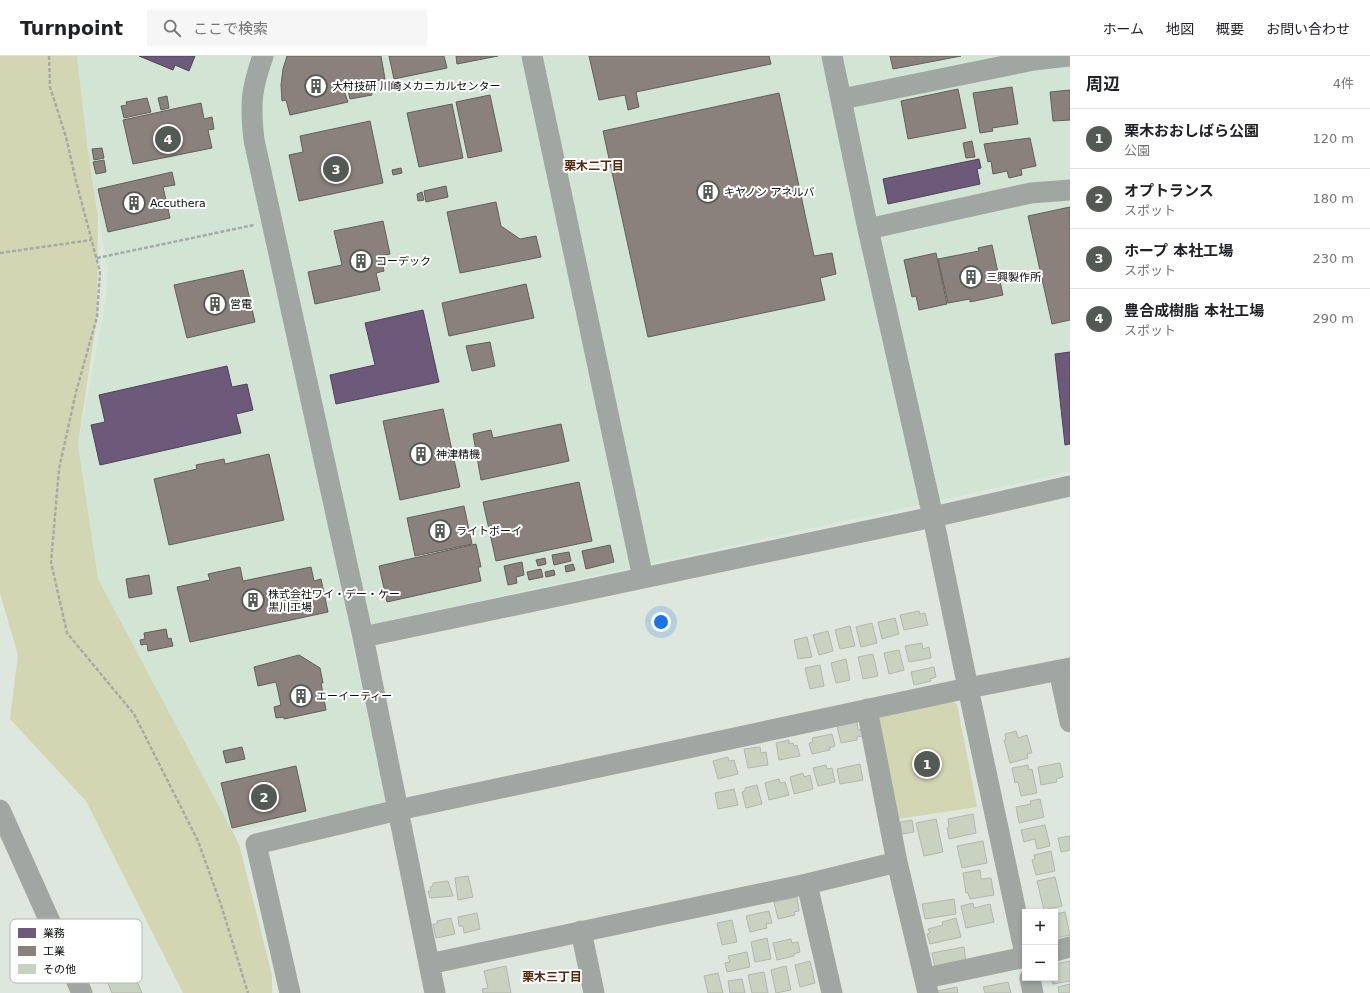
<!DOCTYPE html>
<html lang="ja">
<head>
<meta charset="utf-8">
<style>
  body { margin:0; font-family:"DejaVu Sans","Noto Sans JP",sans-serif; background:#f6f6f6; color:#202124 }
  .controls { position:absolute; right:12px; bottom:12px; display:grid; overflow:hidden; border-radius:0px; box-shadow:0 2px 6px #0003 }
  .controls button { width:36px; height:36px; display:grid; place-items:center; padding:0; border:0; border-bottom:1px solid #e0e0e0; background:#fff; color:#202124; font:20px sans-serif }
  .you { position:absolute; left:661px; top:566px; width:14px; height:14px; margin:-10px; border:3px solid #fff; border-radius:50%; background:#1a73e8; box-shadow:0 0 0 6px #1a73e833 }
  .badge { display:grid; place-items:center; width:26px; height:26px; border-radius:50%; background:#535953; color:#fff; font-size:13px; font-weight:700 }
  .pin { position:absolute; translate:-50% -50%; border:2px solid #fff; box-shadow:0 1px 4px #0006 }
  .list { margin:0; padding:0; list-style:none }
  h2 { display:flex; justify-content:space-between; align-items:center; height:52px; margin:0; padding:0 16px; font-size:17px }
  h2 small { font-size:13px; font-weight:400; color:#757577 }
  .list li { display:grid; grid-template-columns:26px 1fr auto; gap:12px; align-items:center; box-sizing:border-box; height:60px; padding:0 16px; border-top:1px solid #e0e0e0 }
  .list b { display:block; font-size:15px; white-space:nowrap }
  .list p { margin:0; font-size:13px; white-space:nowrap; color:#757577 }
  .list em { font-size:13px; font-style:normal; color:#757577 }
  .icon { flex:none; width:22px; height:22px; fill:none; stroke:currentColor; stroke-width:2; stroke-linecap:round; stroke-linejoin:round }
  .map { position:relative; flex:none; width:1070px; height:937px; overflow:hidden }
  header { display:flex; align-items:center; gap:24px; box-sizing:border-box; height:56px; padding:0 20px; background:#fff; border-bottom:1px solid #e0e0e0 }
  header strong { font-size:19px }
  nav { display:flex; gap:22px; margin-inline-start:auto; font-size:14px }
  .search { width:280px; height:36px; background:#f6f6f6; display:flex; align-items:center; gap:10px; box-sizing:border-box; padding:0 14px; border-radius:0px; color:#757577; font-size:15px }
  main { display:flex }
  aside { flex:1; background:#fff }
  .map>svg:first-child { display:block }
</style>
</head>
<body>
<header>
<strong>Turnpoint</strong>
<div class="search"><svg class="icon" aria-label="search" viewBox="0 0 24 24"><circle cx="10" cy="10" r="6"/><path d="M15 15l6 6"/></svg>ここで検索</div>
<nav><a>ホーム</a><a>地図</a><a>概要</a><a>お問い合わせ</a></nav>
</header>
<main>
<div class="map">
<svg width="1070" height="937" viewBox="0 0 1070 937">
  <rect width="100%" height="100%" fill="#dde7de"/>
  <path fill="#d2e4d3" d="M77 0H1070V416L349 573 386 746 381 751 231 776 98 523 78 388 104 254 108 216 87 88Z"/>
  <path fill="#d3d6b3" d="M0 0H77L87 88 98 161 97 261 78 388 98 523 239 788 272 919V937H183L86 745 10 663 18 599 0 537Z
    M948 643 957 648 977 751 898 763 878 665 882 657Z"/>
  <path fill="#6d597a" stroke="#4f4258" d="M139 0H195L189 15 175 9 173 14Z
    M979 103 981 112 977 113 980 128 888 148 883 123Z
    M423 254 439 326 336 348 330 319 375 309 365 267Z
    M1070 296V388L1065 389 1055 298Z
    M227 310 232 331 247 328 253 354 236 358 241 377 100 409 91 369 105 366 99 339Z"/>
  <path fill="#8a817c" stroke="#635e59" d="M287 0H381L385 23 343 32 348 46 290 59 286 44 282 45 281 29 283 13Z
    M389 0H444L447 12 394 23Z
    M456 0H498L457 8Z
    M589 0H769L771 8 636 36 639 51 628 54 625 39 599 44Z
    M890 0H961L893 13Z
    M370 29 372 39 350 43 348 34Z
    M1012 31 1018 68 992 72 993 75 980 77 973 37Z
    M958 33 966 72 908 83 901 45Z
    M1070 34V64L1053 65 1050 36Z
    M779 37 814 200 832 197 836 218 820 222 825 244 648 281 603 75Z
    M490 39 502 95 468 102 456 46Z
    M167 40 169 52 161 54 158 42Z
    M147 42 151 56 124 62 121 50 127 49 126 46Z
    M201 47 204 63 212 61 214 73 208 74 212 92 133 108 123 64Z
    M452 48 463 102 419 111 407 57Z
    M370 65 383 127 299 145 289 99 303 96 300 80Z
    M1030 82 1036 110 1021 113 1022 119 1009 122 1007 115 993 118 991 105 988 106 984 88Z
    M972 85 975 101 966 102 963 87Z
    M102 92 104 102 94 104 92 93Z
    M104 104 106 116 96 118 93 106Z
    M401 112 402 117 393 119 392 114Z
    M172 116 175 129 163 131 170 162 108 176 98 133Z
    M446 130 448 141 426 146 424 135Z
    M422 136 424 144 418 145 417 138Z
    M496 146 501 170 520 183 536 180 541 201 460 217 447 156Z
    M1070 151V264L1052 268 1028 160Z
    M383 165 390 198 381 200 384 215 376 217 380 234 315 248 308 216 342 209 334 175Z
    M992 189 1003 239 970 246V243L948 247 938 203 979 195 978 192Z
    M936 197 947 248 919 254 916 240 912 241 904 204Z
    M243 214 255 266 187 282 174 229Z
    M526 228 534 262 449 280 442 247Z
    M490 286 495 310 472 315 466 290Z
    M443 353 460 431 400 444 383 365Z
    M561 368 569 405 481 424 473 378 491 374 493 382Z
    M269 398 284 464 169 489 154 423 197 413 196 409 224 403 225 408Z
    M579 426 592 485 496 505 483 446Z
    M464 450 472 488 415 500 407 462Z
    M476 488 481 511H478L481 525 387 546 379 510Z
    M610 489 614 506 586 513 582 495Z
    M569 496 571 505 554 509 552 499Z
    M545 502 546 508 538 510 536 504Z
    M522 506 524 519 516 521 517 527 508 529 504 510Z
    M573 508 575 514 566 516 565 510Z
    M240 511 243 525 311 511 314 525 321 523 328 556 190 586 177 531 210 524 208 518Z
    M541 513 543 521 529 524 527 516Z
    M554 514 555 519 546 521 545 516Z
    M149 519 152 538 129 542 126 523Z
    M166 573 168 583 171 582 173 590 148 595 147 588 141 589 140 584 145 583 144 577Z
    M299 599 320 612 323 627H321L326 654 284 663V661L276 662 274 651 281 649 276 626 258 630 254 611Z
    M242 691 245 703 226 707 223 695Z
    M296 710 306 755 232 772 221 727Z"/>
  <path fill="#c8d2c1" stroke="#b1b7af" d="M919 555 920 558 925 557 928 569 904 574 900 559Z
    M895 562 899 578 882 583 878 566Z
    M872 567 877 587 861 591 856 571Z
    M850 570 855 590 840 593 835 574Z
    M828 575 833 595 819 599 813 579Z
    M807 581 812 601 798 603 794 584Z
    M922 587 923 593 929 591 931 602 909 606 905 590Z
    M899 594 904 614 889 618 884 597Z
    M873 598 878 620 863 623 858 601Z
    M846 603 850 624 836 627 831 607Z
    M820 609 824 630 810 633 805 612Z
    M934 611 936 621 930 623 931 625 914 629 911 616Z
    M857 666 858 674 861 673 863 680 857 681V684L841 687 837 670Z
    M1016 675 1018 682 1027 679 1032 697 1027 698 1028 702 1010 707 1004 684H1006L1005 678Z
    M832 678 835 690 829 692 830 694 812 698 809 687 813 686 812 682Z
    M789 684V688L793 687 794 690 797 689 800 700 779 704 776 687Z
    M760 691 761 697 766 696 768 709 748 712 744 693Z
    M728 701 729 705 734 704 738 718 718 723 713 705Z
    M1060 707 1063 721 1056 723 1057 726 1041 729 1038 711Z
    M860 708 863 724 840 728 837 713Z
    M826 709 827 713 832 712 835 726 818 730 813 712Z
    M1028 709 1029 714 1032 713 1037 737 1021 740 1018 726 1015 727 1012 712Z
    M803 717 804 721 810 719 813 733 794 738 790 721Z
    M779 723 780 727 785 726 789 739 769 744 765 727Z
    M757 729 762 748 746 752 742 736 745 735V732Z
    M734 733 738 749 718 753 715 737Z
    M1040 743 1044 761 1019 767 1016 751 1031 748 1030 745Z
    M973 758 976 777 949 783 947 772 949 771 948 763Z
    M936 763 943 796 924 800 916 767Z
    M912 764 914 776 902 778 900 766Z
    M1045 769 1050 790 1037 793 1035 783 1024 786 1021 774Z
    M1070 780V794L1061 796 1058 782Z
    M983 785 987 807 962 812 957 790Z
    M1051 795 1055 815 1036 819 1032 804 1035 803 1034 799Z
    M980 814 981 823 991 822 994 839 970 843 968 837H966L963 817Z
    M468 820 473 841 458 844 455 822Z
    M1055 821 1062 850 1044 854 1037 825Z
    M448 825 453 840 430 842 428 835H431L430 831 433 830V827Z
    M797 841 799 855 794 856 795 859 778 863 774 846Z
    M954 843 956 858 925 863 922 848Z
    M973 847 974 852 990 848 994 866 966 872 961 850Z
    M769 855 772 867 766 868 767 872 750 876 746 860Z
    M1065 856 1070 879 1055 882V858Z
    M477 857 480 873 464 877 463 870H459L458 861Z
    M451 862 455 878 436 882 433 868H437V865Z
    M956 862 961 881 930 888 927 878 930 877 928 873 943 869 942 866Z
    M732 864 737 886 722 889 717 867Z
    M767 882 771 903 755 906 751 886Z
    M791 883 792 887 798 886 800 896 794 898V900L777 904 773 887Z
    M964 891 966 906 935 912 932 897Z
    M747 896 750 911 727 916 725 907 730 906 728 900Z
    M128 905 142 937H112L103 916Z
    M810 905 815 927 800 931 795 909Z
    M1070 905V925L1053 928 1052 922H1055V908Z
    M506 910 511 937H483L482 933 488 932 484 915Z
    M786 910 791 934 776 937 771 914Z
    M764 916 768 937H752L748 919Z
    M718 917 723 937H708L704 920Z
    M742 923 745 937H730L728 925Z
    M1008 926 1011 937H985L983 931Z
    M1070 928V937H1059L1058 931Z
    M957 931 958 937H938V935Z"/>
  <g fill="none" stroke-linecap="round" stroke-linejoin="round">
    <path stroke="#a6aba7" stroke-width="2.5" stroke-dasharray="4 2" stroke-linecap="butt" d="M49 0 50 31 66 81 76 125 100 216 97 261 76 336 59 413 51 506 67 577 134 658 198 785 221 849 248 937
      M0 197 91 184
      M97 202 254 169"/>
    <path stroke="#a0a6a2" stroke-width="21" d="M263 0C251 34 250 48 254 84L363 581 435 937
      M532 0 643 522
      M832 0 868 173 933 461 968 632 1025 898
      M842 43 1034 4 1070 0
      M868 173 1031 137 1070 134
      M363 581 933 461 1070 430
      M1059 614 1070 666
      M867 653 897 806 928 937
      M0 754 82 937
      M807 828 832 937
      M581 875 594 937
      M1055 895 1070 891
      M429 908 807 828 897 806
      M926 922 1025 901
      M1030 922 1033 937
      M290 937 256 788 398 754 968 632 1070 612"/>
  </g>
  <defs>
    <g id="building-ring" transform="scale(1.15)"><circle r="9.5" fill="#fff" stroke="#535953" stroke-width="1.5"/><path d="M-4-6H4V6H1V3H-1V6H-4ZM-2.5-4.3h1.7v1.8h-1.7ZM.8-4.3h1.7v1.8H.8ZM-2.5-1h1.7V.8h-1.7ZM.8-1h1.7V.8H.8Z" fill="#535953"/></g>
  </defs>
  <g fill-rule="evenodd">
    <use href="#building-ring" x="316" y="30"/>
    <use href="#building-ring" x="708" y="136"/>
    <use href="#building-ring" x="134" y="147"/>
    <use href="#building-ring" x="361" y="205"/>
    <use href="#building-ring" x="971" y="221"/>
    <use href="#building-ring" x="215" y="248"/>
    <use href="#building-ring" x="421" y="398"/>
    <use href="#building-ring" x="440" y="475"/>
    <use href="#building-ring" x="253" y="544"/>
    <use href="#building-ring" x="301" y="640"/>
  </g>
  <g text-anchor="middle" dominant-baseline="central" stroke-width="4" stroke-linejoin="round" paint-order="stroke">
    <g font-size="11" fill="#080d08" stroke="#fff" text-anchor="start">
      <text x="332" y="30">大村技研 川崎メカニカルセンター</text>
      <text x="724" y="136">キヤノン アネルバ</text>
      <text x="150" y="147">Accuthera</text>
      <text x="376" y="205">コーデック</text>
      <text x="986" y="221">三興製作所</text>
      <text x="230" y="248">営電</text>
      <text x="436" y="398">神津精機</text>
      <text x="456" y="475">ライトボーイ</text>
      <text x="268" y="538">株式会社ワイ・デー・ケー<tspan x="268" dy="13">黒川工場</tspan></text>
      <text x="316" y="640">エーイーティー</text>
    </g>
    <g font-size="12" font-weight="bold" fill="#57270e" stroke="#fff">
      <text x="594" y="110">栗木二丁目</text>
      <text x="552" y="921">栗木三丁目</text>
    </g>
  </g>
  <rect x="10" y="863" width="132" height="64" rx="6" fill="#fff" stroke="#b5b6b5" stroke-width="1"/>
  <rect x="18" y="872" width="18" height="10" fill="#6d597a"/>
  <rect x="18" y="890" width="18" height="10" fill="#8a817c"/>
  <rect x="18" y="908" width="18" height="10" fill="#c8d2c1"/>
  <g font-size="11" fill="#080d08">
    <text x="43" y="881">業務</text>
    <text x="43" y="899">工業</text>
    <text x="43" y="917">その他</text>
  </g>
</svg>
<div class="controls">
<button>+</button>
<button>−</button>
</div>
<div class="you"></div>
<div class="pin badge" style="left:927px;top:708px">1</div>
<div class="pin badge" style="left:264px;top:741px">2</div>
<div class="pin badge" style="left:336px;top:113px">3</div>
<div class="pin badge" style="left:168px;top:83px">4</div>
</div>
<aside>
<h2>周辺<small>4件</small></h2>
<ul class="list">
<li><span class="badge">1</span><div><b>栗木おおしばら公園</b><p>公園</p></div><em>120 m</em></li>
<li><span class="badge">2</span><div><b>オプトランス</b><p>スポット</p></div><em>180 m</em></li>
<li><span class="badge">3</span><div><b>ホープ 本社工場</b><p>スポット</p></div><em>230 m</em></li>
<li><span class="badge">4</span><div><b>豊合成樹脂 本社工場</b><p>スポット</p></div><em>290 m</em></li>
</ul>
</aside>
</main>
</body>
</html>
